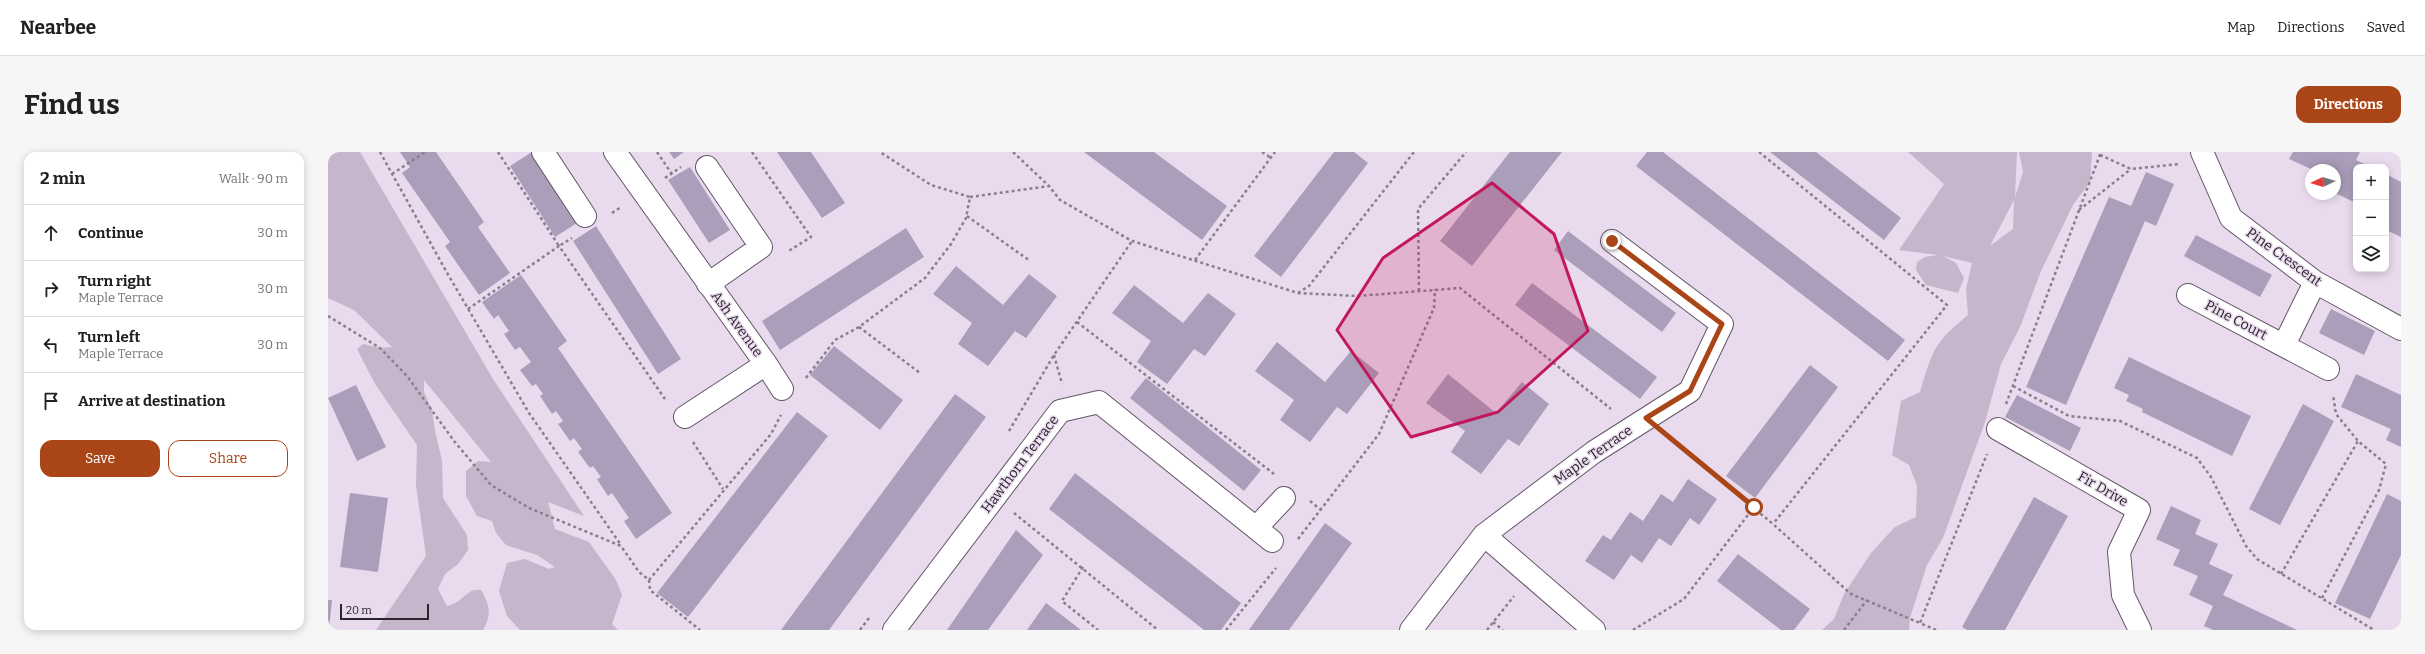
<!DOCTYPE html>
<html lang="en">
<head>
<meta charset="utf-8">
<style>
  body { margin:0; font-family:Bitter,serif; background:#f6f6f6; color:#202124 }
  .controls { position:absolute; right:12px; top:12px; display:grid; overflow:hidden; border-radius:8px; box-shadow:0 2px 10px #0003 }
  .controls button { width:36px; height:36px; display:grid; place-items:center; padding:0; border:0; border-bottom:1px solid #e0e0e0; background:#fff; color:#202124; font:20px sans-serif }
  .compass { position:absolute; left:1977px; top:12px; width:36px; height:36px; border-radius:50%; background:#fff; box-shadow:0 2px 10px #0003; rotate:266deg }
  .scale { position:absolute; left:12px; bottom:10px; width:89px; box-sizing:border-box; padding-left:4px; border:2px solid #2a252c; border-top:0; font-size:11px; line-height:14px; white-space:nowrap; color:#2a252c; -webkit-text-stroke:3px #e9daed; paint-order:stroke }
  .stop { position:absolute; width:12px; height:12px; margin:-9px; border:3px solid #aa4517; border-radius:50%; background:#fff }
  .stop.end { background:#aa4517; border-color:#fff; box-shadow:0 1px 4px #0008 }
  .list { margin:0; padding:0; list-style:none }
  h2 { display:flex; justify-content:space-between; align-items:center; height:52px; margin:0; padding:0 16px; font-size:17px }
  h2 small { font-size:13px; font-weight:400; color:#757577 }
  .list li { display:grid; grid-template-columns:26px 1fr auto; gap:12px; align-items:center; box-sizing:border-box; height:56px; padding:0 16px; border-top:1px solid #e0e0e0 }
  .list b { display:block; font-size:15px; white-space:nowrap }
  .list p { margin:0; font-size:13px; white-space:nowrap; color:#757577 }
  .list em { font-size:13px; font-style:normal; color:#757577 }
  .actions { display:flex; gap:8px; padding:12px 16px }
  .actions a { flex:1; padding:9px 0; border:1px solid #aa4517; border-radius:12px; text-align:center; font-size:14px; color:#aa4517 }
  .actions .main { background:#aa4517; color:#fff }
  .icon { flex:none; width:22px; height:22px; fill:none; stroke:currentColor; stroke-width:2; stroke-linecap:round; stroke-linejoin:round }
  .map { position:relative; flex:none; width:2073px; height:478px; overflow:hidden; border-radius:12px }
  header { display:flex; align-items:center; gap:24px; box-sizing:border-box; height:56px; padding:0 20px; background:#fff; border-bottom:1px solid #e0e0e0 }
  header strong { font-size:19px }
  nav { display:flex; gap:22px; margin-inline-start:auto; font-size:14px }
  .intro { display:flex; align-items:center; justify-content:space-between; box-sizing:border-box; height:96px; padding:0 24px }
  h1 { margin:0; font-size:28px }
  .button { padding:10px 18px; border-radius:12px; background:#aa4517; color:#fff; font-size:14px; font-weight:700 }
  main { display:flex; gap:24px; padding:0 24px }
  aside { flex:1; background:#fff; border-radius:12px; box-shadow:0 2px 10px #0003 }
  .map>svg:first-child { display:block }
</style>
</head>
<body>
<header>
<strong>Nearbee</strong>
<nav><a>Map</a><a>Directions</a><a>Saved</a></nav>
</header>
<div class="intro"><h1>Find us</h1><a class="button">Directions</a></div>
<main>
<aside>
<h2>2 min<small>Walk · 90 m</small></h2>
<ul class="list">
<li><svg class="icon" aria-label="ahead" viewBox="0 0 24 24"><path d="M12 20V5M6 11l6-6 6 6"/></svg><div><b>Continue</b></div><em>30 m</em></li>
<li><svg class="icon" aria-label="right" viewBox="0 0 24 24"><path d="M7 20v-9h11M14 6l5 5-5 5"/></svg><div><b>Turn right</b><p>Maple Terrace</p></div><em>30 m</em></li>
<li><svg class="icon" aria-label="left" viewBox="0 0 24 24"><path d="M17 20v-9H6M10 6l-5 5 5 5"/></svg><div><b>Turn left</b><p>Maple Terrace</p></div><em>30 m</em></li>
<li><svg class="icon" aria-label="arrive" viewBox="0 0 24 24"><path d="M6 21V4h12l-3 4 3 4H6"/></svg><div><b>Arrive at destination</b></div></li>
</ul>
<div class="actions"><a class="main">Save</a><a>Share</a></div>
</aside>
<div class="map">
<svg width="2073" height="478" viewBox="0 0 2073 478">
  <rect width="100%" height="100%" fill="#e9daed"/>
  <path fill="#c6b5cb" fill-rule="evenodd" d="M0 0H32L165 227 256 364 220 350 227 377 261 390 288 428 294 443 284 472 290 478H192L179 464 171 439 179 411 197 407 221 417 227 415 209 403 178 393 168 381 164 369 149 364 138 344V319L150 309 163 310 96 228V240L104 258 107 279 114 309 115 346 139 383 140 398 130 412 117 422 110 437 119 454C136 451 137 436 153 438 162 453 164 463 155 478H48L98 404 88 333 89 293 47 232 29 197 35 192 52 196 64 195 26 158 0 146Z
    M1580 0H1689L1687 45 1695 20 1691 0H1764L1762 30 1745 53 1713 119 1692 175 1673 212 1657 270 1615 386 1599 413 1582 466 1581 478H1494L1506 467 1516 442 1543 401 1567 375 1588 365 1589 334 1581 313 1564 303 1573 249 1592 240C1605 197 1605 192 1640 163L1638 137 1644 111 1615 104 1628 111 1636 126 1630 141 1598 133 1588 118 1589 110 1597 105 1610 103 1571 98 1616 32ZM1686 48 1685 77 1663 93V92Z"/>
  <path fill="#ab9eba" d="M72 0H108L156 70 150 75 182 121 151 143 117 94 122 90 74 21 82 15Z
    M204 0 249 71 227 85 182 14Z
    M341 0H356L346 7Z
    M449 0H483L517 51 494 66Z
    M756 0H826L899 54 874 88Z
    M1006 0H1026L1040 11 953 125 926 104Z
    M1182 0H1234L1144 114 1112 89Z
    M1319 0H1335L1577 188 1560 209 1308 14Z
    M1442 0H1488L1573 66 1556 88Z
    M1965 0H2032L2028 8 2043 15H2028V51L2007 41 2012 31 2007 29V18H1985L1961 7Z
    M362 15 402 78 381 91 340 28Z
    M1818 20 1846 32 1828 74 1817 69 1738 253 1698 235 1781 45 1803 54Z
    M2058 22 2073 30V85L2058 78Z
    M268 74 353 207 330 222 245 89Z
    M578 76 596 105 452 198 434 169Z
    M1240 79 1348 161 1334 180 1226 98Z
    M1868 83 1944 123 1932 145 1856 104Z
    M628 114 675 153 701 122 729 144 698 186 687 179 660 214 630 192 644 171 605 142Z
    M193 123 239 189 230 196 344 361 308 387 296 369 301 366 284 341 280 344 269 327 273 325 265 314 262 316 250 300 254 297 246 286 242 289 230 272 235 269 228 259 224 262 212 244 215 242 208 232 204 234 192 218 203 210 192 195 187 198 176 182 181 179 170 163 166 167 154 150Z
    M1204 131 1329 225 1312 247 1187 153Z
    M806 133 855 171 880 141 908 162 877 204 866 197 839 232 809 210 823 189 784 161Z
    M2003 157 2047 179 2036 203 1991 181Z
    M949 190 997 230 1023 199 1051 221 1019 262 1009 255 982 290 952 268 966 248 927 219Z
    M506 194 575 248 552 278 482 223Z
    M1801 205 1923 264 1904 304 1814 260 1815 257 1798 249 1801 243 1786 236Z
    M1482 213 1510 235 1427 346 1398 324Z
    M1120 222 1168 261 1194 230 1221 252 1191 294 1180 287 1153 322 1123 300 1137 279 1098 251Z
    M2028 222 2073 243V295L2058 288 2063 277 2013 255Z
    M818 226 933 318 916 339 802 246Z
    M28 233 58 295 29 309 0 246Z
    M627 242 658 265 501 478H453Z
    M1689 243 1753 276 1742 299 1677 265Z
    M1975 252 2006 269 1952 373 1921 357Z
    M469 260 500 284 360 465 329 441Z
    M747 321 913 451 893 478H876L721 357Z
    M1360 327 1389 347 1371 373 1362 366 1343 394 1331 386 1314 411 1303 403 1286 428 1257 409 1275 383 1283 388 1302 360 1315 369 1333 342 1345 350Z
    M22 341 60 346 50 420 12 415Z
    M2059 342 2073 349V403L2042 467 2007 451Z
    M1706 345 1740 364 1677 478H1639L1634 475Z
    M1843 354 1873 368 1867 382 1890 392 1881 412 1905 423 1895 443 1969 478H1885L1876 474 1885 454 1861 443 1870 424 1845 413 1852 398 1828 387Z
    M997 371 1024 391 961 478H921Z
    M688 378 715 403 660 478H619Z
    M1410 402 1482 457 1466 478H1453L1389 429Z
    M0 448H4L1 477H0Z
    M718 451 753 478H699Z"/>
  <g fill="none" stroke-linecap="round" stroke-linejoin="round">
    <g stroke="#635667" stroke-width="24">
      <path id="minor" d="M215 0 257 64
        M287 0 438 212 357 265
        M1874 0 1903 66 1987 130 2073 177
        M379 15 433 95 380 132
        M1860 143 2000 217
        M1956 193 1987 130
        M438 212 454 237
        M1670 277 1811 358 1791 400 1795 443 1812 478
        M928 376 956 346
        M1156 383 1266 478
        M566 478 732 259 771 250 944 389
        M1083 478 1156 383 1266 300 1362 239 1394 172 1284 89"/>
    </g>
    <path stroke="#897f8c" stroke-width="2.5" stroke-dasharray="3 3" stroke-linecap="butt" d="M52 0 118 119 201 261 293 393
      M170 0 231 94 244 86
      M329 0 344 22
      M424 0 483 85 459 100
      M685 0 721 34
      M934 0 943 6
      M1431 0 1619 153 1445 372
      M1772 3 1803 17 1851 12
      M64 22 97 0
      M337 26 353 15
      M642 45 721 34 732 48 804 89 970 141 1030 144 1132 136 1283 257
      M1751 58 1803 17
      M284 61 293 55
      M639 64 702 109
      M867 108 947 0
      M1091 139 1090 57 1138 0
      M970 141 981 134 1086 0
      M140 157 231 94 337 247
      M0 164 52 196 79 224 126 289 163 333 201 356 293 394 311 420 321 428 322 438 372 478
      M749 170 946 322
      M531 175 592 221
      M726 203 734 232
      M478 226 507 188 531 175 597 126 623 92 638 66 642 45 603 33 552 0
      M1685 234 1741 264 1792 269 1869 306 1883 325 1918 394 1929 407 2046 478
      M1678 252 1773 0
      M681 279 726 203 804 89
      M1340 285 1445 372 1523 442 1592 471
      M365 290 395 337
      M982 349 993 358
      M686 361 830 478
      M970 387 1051 282 1106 156 1107 137
      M755 415 734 449 770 478
      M1953 422 2030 289
      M321 428 443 282 453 263
      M1994 446 2051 338 2058 312 2030 289 2008 262 2005 243
      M1165 470 1175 478
      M532 478 541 466
      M898 478 948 416
      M1159 478 1186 444
      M1305 478 1356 447 1426 355
      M1516 478 1539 448
      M1608 478 1592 471 1659 302"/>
    <use href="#minor" stroke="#fff" stroke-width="22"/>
  </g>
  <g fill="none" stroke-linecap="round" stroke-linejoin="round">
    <path stroke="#aa4517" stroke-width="5" d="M1284 89 1394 172 1362 239 1318 266 1426 355"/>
  </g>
  <path fill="#c2185b" fill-opacity="0.2" stroke="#c2185b" stroke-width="3" stroke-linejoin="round" d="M1164 31 1226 82 1260 179 1170 260 1083 285 1009 178 1055 106Z"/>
  <g text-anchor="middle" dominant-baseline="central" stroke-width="3" stroke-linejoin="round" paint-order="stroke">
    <g font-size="14" fill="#2a252c" stroke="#e9daed">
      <text transform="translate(1956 105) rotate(36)">Pine Crescent</text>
      <text transform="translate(1908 168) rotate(28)">Pine Court</text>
      <text transform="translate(409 172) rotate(54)">Ash Avenue</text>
      <text transform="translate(1265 303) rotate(-35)">Maple Terrace</text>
      <text transform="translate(692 312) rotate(-53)">Hawthorn Terrace</text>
      <text transform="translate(1775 337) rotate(30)">Fir Drive</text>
    </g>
  </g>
</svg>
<div class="controls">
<button>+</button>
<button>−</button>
<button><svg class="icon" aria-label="layers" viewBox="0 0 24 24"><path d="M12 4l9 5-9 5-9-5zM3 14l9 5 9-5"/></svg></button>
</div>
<svg class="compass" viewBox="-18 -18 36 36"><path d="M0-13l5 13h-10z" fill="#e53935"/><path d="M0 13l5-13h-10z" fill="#757577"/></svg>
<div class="scale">20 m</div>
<div class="stop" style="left:1426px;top:355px"></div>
<div class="stop end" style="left:1284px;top:89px"></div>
</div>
</main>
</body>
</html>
